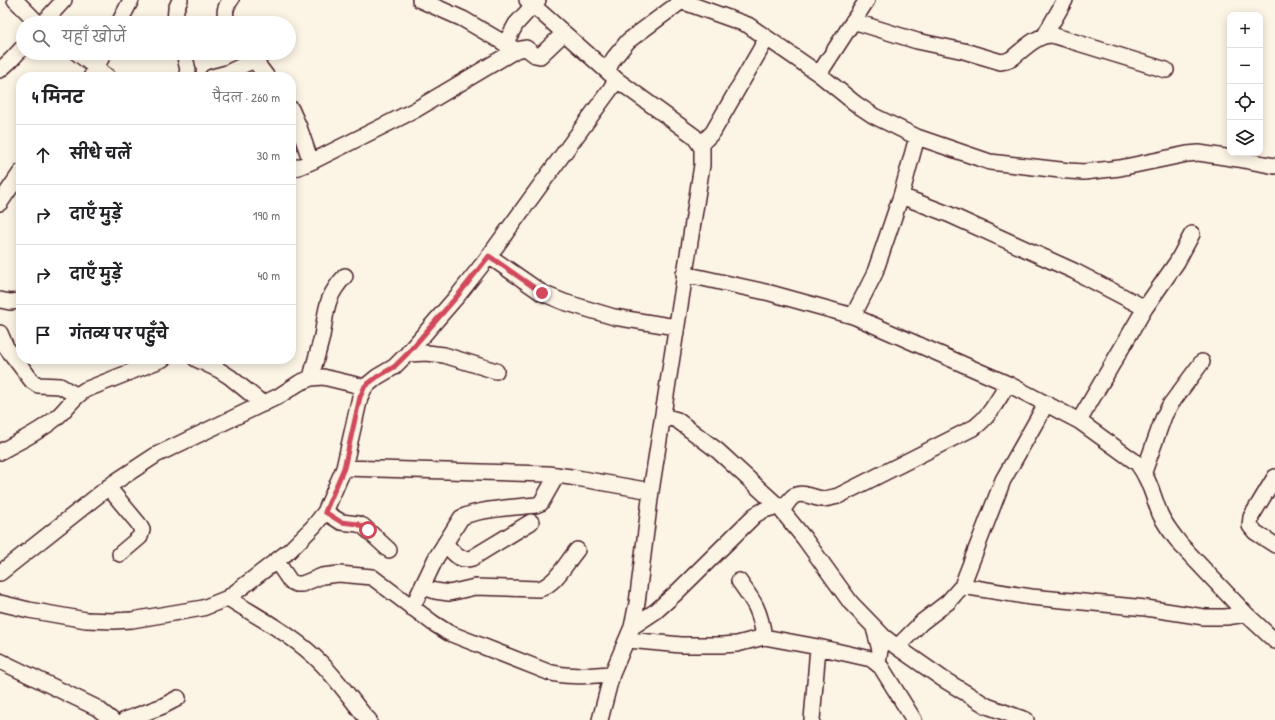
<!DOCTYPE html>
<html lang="hi">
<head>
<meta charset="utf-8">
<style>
  body { margin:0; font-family:"Patrick Hand","Playpen Sans Deva",sans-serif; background:#f2f2f2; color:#202124 }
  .controls { position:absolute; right:12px; top:12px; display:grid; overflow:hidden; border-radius:8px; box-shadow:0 2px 10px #0003 }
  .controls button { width:36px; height:36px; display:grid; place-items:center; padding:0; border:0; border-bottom:1px solid #e0e0e0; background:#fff; color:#202124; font:20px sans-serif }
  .stop { position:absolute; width:12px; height:12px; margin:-9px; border:3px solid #d1495b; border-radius:50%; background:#fff }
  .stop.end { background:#d1495b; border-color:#fff; box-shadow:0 1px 4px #0008 }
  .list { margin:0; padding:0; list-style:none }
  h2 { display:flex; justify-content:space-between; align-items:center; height:52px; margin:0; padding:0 16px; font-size:17px }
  h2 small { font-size:13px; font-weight:400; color:#757577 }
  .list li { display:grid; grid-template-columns:26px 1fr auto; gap:12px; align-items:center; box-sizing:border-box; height:60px; padding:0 16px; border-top:1px solid #e0e0e0 }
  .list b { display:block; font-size:15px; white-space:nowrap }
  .list em { font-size:13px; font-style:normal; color:#757577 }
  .icon { flex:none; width:22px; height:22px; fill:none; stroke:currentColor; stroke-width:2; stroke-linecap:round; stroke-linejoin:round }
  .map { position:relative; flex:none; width:1275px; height:720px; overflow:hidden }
  .search { position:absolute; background:#fff; box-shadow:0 2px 10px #0003; left:16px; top:16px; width:280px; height:44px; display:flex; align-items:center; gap:10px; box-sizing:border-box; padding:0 14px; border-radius:22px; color:#757577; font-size:15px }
  .panel { position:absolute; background:#fff; box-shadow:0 2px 10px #0003; left:16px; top:72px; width:280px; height:292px; border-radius:16px }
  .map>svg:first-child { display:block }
</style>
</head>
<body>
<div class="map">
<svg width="1275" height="720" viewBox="0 0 1275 720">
  <rect width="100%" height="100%" fill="#fcf5e5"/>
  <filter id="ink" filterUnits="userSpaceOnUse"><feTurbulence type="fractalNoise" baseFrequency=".025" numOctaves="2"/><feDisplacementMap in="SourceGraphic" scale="8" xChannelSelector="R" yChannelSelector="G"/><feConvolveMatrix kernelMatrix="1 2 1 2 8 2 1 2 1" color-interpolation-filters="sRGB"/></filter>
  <g filter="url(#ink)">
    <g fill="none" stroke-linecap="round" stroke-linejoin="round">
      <g stroke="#4a1f2b" stroke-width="18">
        <path id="minor" d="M15 0 38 23
          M420 0 463 19 516 50 526 48 535 55 540 56 564 33
          M527 0 617 80 694 136 702 148V165L651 491 637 603 632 627 612 674 600 720
          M681 1 748 25 819 74 856 104 874 116 917 137 990 162 1069 171 1084 172 1120 168 1187 154 1199 153 1238 159 1275 166
          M853 21 917 41 964 51 1001 62 1006 61 1011 59C1023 50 1036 35 1052 35L1166 70
          M43 23 64 0
          M119 23 131 0
          M175 23 176 9 180 0
          M228 23C224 15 224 7 231 0
          M1045 35 1065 0
          M505 44 516 24 538 0
          M77 53 108 77
          M184 53 188 70 186 77
          M249 53 267 77
          M0 70 11 60 23 47
          M607 71 614 58 628 41 683 0
          M819 74 867 0
          M91 77 104 53
          M212 77 227 73 254 60
          M291 109 299 127 311 162
          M698 142 705 140 713 132 767 38
          M291 170 311 162 415 110 516 50
          M901 196 948 214 1074 271 1145 308
          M0 203 21 172
          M489 256 542 293 564 302 614 317 676 327
          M684 274 770 293 853 316 1008 384 1079 421 1137 463C1149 478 1153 496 1160 514 1165 525 1173 535 1181 545L1246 614 1275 641
          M0 300 10 302 21 301
          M853 316 874 275 901 196 917 137
          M0 333 6 347 32 381 38 385 60 386 76 395
          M407 354 427 353 444 355 496 371
          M196 359 219 370 230 377 263 404
          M311 378C314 364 319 350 322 336 327 309 325 298 345 276
          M663 416 677 420 718 451 778 506 804 538 851 603 884 637 897 647 943 679 987 706 1026 720
          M1079 421 1145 308 1177 262 1192 234
          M0 452C19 441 40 432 56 418 67 409 72 398 85 390L163 359
          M344 468 548 474 571 477 651 491
          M1144 472 1164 416 1170 405 1202 362
          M1275 477 1251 517 1250 526 1255 532 1275 545
          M108 487 138 523 142 530 140 537 120 554
          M782 511C785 507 789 499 794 496 802 491 814 498 822 499 828 499 833 497 838 496L975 427C990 416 998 399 1008 384
          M325 512 341 522 358 524 363 526 389 550
          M445 543C453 552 458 562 472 558L531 522
          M277 562 290 581 296 584H302L322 576 339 574 372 577 433 623 449 633 548 672C569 678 590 675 612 674
          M0 573 115 482 156 455 279 396 299 383 311 378 323 377 365 387
          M739 581C755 603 760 610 764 637
          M962 586 1031 597 1146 608 1204 617H1226L1246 614
          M423 587 435 591 449 593 475 587 539 589C556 584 566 563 577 550
          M228 598C259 618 295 636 321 663 337 679 350 698 364 715L369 720
          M0 603 29 610 86 620 113 621 132 620 203 608 228 598 289 551 314 526 325 512 344 468 360 397 365 387 377 377 394 367 407 354 459 294 489 256 617 80
          M412 608 436 558 461 518C474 509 518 507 536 505L541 503 557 475
          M632 627 656 611 675 594 755 515 764 510 778 506
          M874 628 880 650 878 664
          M628 640 681 645H722L737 644 764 637 818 647 871 659 881 667 914 720
          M897 647 922 622 948 602 962 586 1003 480 1046 404
          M0 661 97 708 112 720
          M125 720 163 706 178 698
          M812 720 818 647"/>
      </g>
      <use href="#minor" stroke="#fcf5e5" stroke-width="15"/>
    </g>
  </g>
  <g fill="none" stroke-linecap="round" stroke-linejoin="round" filter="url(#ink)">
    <path stroke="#d1495b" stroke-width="5" d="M368 530 358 524 341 522 325 512 344 468 360 397 365 386 377 377 394 367 407 354 459 294 489 256 542 293"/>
  </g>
</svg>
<div class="controls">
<button>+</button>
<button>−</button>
<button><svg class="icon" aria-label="locate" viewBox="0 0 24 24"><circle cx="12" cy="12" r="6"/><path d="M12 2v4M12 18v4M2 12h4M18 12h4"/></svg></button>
<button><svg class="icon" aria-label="layers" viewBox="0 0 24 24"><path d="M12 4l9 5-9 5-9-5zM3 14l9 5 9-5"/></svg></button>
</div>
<div class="stop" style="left:368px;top:530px"></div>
<div class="stop end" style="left:542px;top:293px"></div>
<div class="search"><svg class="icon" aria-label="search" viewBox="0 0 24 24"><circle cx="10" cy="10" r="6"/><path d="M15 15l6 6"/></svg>यहाँ खोजें</div>
<section class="panel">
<h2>4 मिनट<small>पैदल · 260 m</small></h2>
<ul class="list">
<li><svg class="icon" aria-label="ahead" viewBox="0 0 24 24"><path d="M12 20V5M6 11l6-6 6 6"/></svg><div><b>सीधे चलें</b></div><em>30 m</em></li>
<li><svg class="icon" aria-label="right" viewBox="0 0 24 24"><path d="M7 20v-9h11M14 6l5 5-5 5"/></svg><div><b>दाएँ मुड़ें</b></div><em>190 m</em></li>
<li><svg class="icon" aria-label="right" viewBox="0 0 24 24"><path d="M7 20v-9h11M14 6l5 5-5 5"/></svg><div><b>दाएँ मुड़ें</b></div><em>40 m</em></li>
<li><svg class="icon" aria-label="arrive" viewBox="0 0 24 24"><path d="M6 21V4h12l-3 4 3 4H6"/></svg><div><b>गंतव्य पर पहुँचे</b></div></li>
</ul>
</section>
</div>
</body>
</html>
